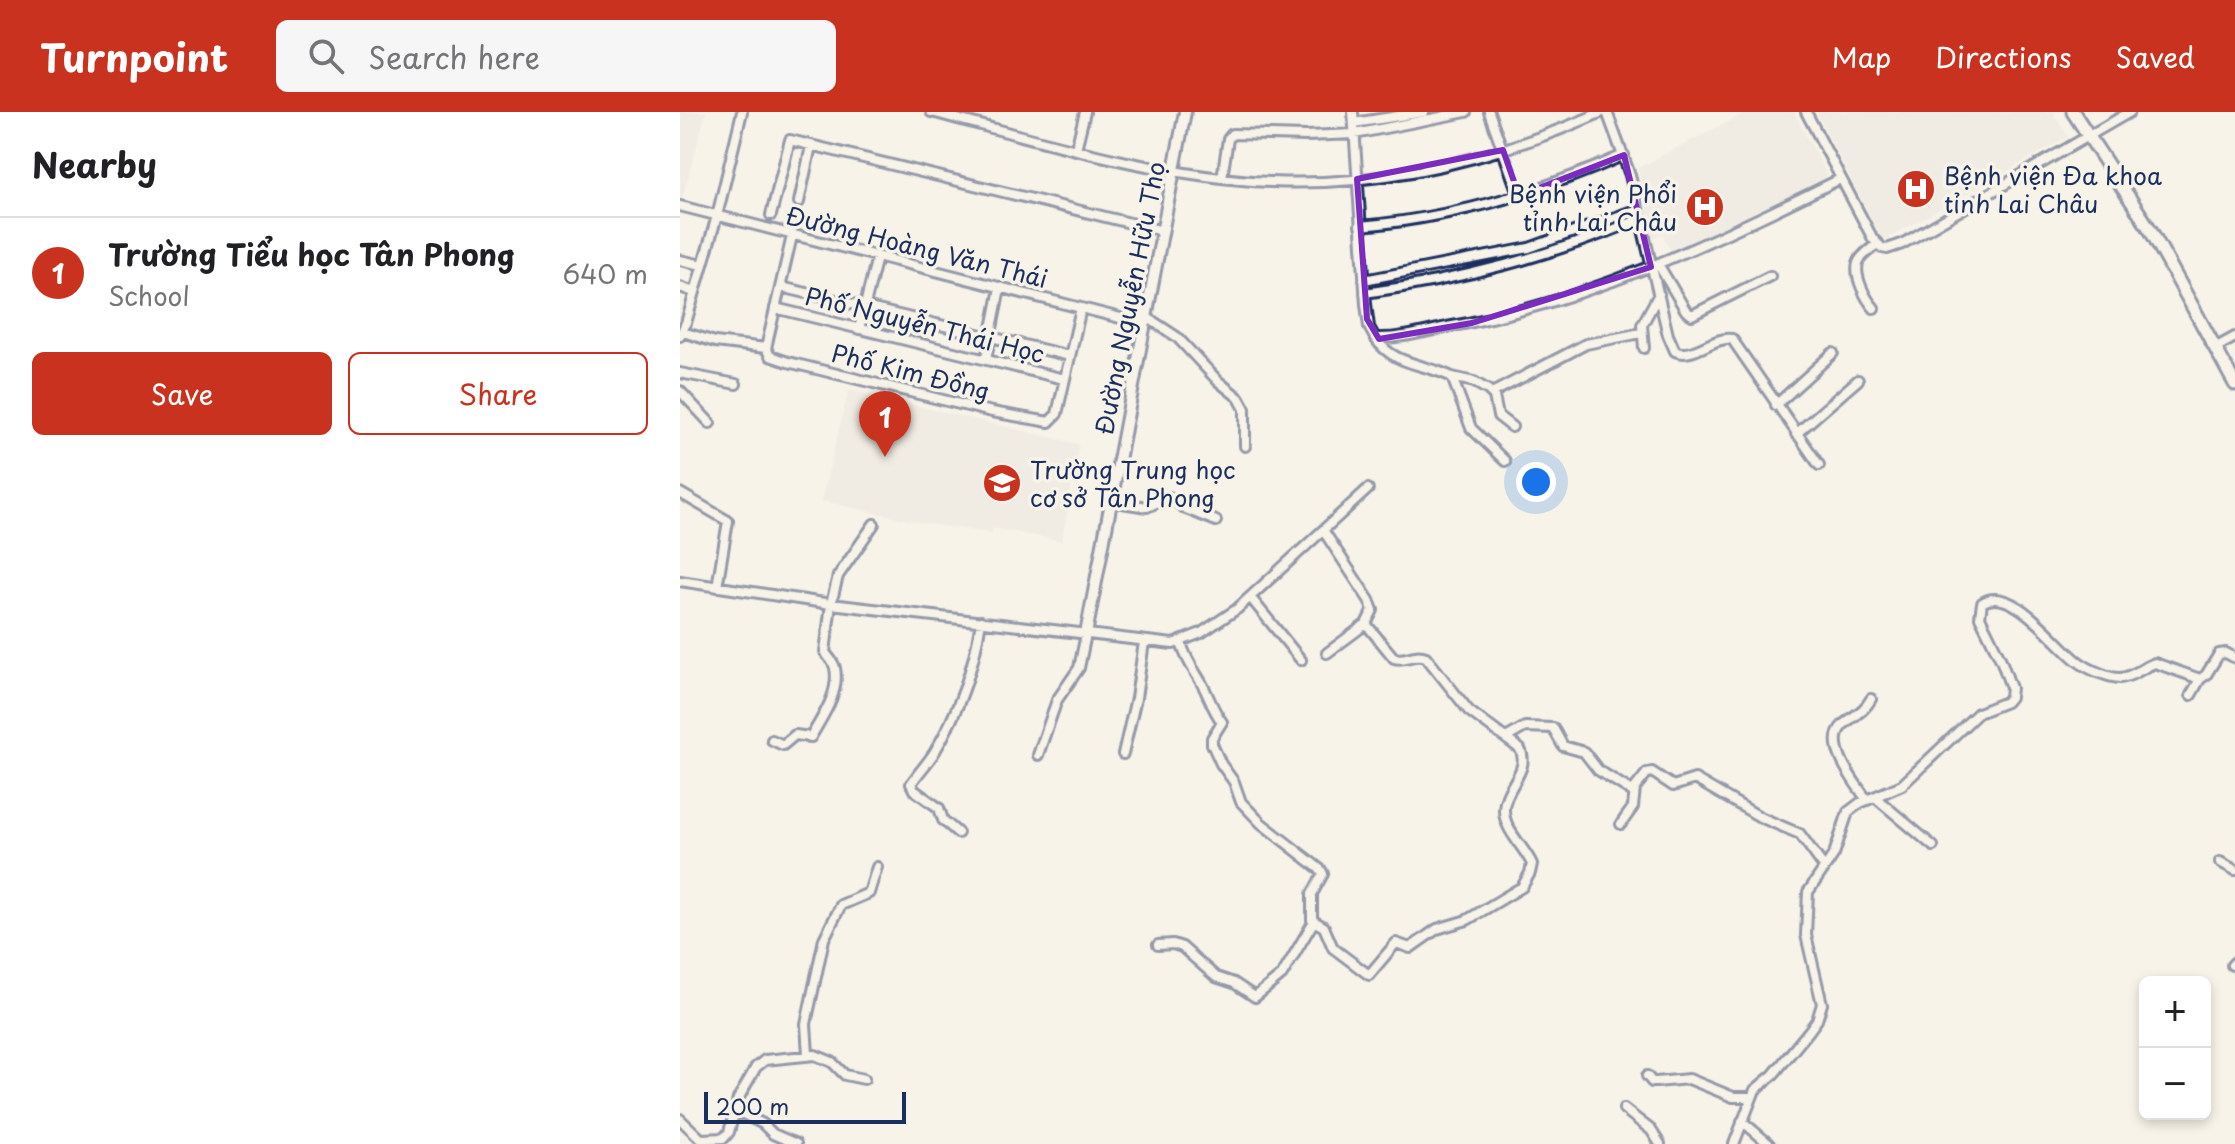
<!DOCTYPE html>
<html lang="en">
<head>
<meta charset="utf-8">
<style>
  body { margin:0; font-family:"Playpen Sans",sans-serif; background:#f6f6f6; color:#202124 }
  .controls { position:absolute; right:24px; bottom:24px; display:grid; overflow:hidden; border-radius:12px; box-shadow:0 4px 12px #0003 }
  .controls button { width:72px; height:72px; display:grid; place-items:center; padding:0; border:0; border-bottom:2px solid #e0e0e0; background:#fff; color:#202124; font:40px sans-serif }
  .scale { position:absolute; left:24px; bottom:20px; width:202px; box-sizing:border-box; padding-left:8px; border:4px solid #1b2f5e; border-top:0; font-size:22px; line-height:28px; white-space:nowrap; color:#1b2f5e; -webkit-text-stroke:6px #f7f3e8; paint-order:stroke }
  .you { position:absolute; left:856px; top:370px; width:28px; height:28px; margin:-20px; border:6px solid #fff; border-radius:50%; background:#1a73e8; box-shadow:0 0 0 12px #1a73e833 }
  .badge { display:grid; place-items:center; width:52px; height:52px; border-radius:50%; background:#c8321e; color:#fff; font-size:26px; font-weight:700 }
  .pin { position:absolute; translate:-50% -66px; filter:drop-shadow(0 2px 4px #0008) }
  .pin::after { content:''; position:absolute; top:42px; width:28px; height:24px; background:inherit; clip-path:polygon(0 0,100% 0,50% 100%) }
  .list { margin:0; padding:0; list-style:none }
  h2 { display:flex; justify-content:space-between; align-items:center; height:104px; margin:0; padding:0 32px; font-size:34px }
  h2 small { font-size:26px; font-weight:400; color:#757577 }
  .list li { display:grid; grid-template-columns:52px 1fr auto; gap:24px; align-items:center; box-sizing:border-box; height:112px; padding:0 32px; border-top:2px solid #e0e0e0 }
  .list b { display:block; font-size:30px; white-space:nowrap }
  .list p { margin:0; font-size:26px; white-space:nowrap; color:#757577 }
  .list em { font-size:26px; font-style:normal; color:#757577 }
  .actions { display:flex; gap:16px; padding:24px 32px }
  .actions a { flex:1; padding:18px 0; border:2px solid #c8321e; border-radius:12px; text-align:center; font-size:28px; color:#c8321e }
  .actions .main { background:#c8321e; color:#fff }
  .icon { flex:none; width:44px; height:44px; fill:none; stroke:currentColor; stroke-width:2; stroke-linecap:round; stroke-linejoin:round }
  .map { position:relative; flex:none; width:1555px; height:1032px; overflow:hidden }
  header { display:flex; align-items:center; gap:48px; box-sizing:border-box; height:112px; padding:0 40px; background:#c8321e; color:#fff }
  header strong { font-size:38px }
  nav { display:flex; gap:44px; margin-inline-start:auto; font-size:28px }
  .search { width:560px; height:72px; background:#f6f6f6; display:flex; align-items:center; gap:20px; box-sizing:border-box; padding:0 28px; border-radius:12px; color:#757577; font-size:30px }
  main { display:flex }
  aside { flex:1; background:#fff }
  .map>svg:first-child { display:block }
</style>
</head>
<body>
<header>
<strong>Turnpoint</strong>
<div class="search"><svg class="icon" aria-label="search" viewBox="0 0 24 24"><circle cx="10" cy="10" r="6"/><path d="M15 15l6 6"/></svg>Search here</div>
<nav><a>Map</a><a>Directions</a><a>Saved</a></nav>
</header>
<main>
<aside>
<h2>Nearby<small></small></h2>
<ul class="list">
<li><span class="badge">1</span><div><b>Trường Tiểu học Tân Phong</b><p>School</p></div><em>640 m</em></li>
</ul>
<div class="actions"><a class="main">Save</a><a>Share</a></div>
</aside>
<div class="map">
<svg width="1555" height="1032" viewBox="0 0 1555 1032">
  <rect width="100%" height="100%" fill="#f7f3e8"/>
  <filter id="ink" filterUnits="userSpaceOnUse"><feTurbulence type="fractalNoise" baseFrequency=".0125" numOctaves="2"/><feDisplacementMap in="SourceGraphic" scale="16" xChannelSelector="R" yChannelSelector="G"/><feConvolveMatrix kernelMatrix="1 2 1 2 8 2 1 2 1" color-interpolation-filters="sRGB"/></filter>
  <g filter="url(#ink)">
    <path fill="#e6e5de" d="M0 0H26L2 87 0 86Z
      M1067 0H1114L1147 63 1142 69 991 140 982 122 970 127 958 56Z
      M1136 0H1373L1388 25 1203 129Z
      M169 278 399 332 382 429 313 416 311 421 243 411 141 389Z"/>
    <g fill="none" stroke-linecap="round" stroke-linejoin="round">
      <g stroke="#1b2f5e" stroke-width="14">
        <path id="minor" d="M251 0C360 28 477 65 591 70 705 75 818 46 922 0
          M673 0 686 192 689 215 695 226C719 227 744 220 767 215 906 191 1035 129 1160 67
          M809 0 839 84
          M927 0 950 63 988 223 995 239C1012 248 1033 224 1052 227L1139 353
          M1126 0 1193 127 1202 136 1207 137 1222 132 1450 0
          M674 11 744 0
          M396 37 405 0
          M542 66 548 27 552 22 626 24 675 22 786 0
          M119 90 131 34
          M0 94 464 212
          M91 103 110 28 483 119
          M680 114C774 106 859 81 944 43
          M112 124 86 236 90 244 108 250 312 300 369 310 377 302 401 196
          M0 148 22 153
          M978 152 1006 199 1012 203 1090 164
          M684 168 849 136 958 97
          M0 175 14 180
          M101 175 390 244
          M685 181C784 167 867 145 960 107
          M95 196 384 267
          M1194 196C1186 187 1174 165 1178 151 1180 144 1191 137 1197 132
          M465 204 497 225 538 269 559 286 565 297V334
          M179 217 197 145
          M3 220 35 230 86 236
          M0 224 6 211 37 104 62 0
          M695 226C714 254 744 251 772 265L791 316 825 349
          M964 236 962 213 979 182
          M1535 236 1555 225
          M306 247 320 176
          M0 261 56 272
          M772 265 794 270 808 278 814 284 818 304 832 315
          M0 279 30 311
          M812 281 906 232 961 221
          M1096 293 1153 241
          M1116 322 1178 268
          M0 381 48 409 37 475
          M430 389 467 395 489 385 506 397 536 409
          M643 418 689 488 693 498 686 512 647 541
          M0 469 151 492 493 532 521 521 557 497 688 377
          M570 485 621 548
          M501 531C508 554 519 563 527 582 532 593 535 601 542 610L532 626V632L541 652 554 670 561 690 581 711 641 758 643 762 632 782V808L644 815 653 836 689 863 716 831 730 836 757 817 787 808 842 775 850 761 852 752C844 734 823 718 824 696 825 675 851 658 840 637L789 599 746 545C734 540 725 550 714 546L686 512
          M1511 583 1520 567
          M826 626 845 615 873 616 883 634 904 640 918 658 953 680
          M92 628 103 633 115 623 131 625C142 605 160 581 155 556 154 550 148 545 145 540L151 492 158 464 194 412
          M443 642 456 586 464 530
          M358 643 377 588 399 556 406 522
          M1196 686 1253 734
          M1187 688C1176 672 1143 632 1163 613 1174 603 1184 600 1191 587
          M941 712 953 695 955 676 967 661 972 660 993 674 1015 667 1080 705 1120 722 1144 755
          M278 721 263 708 259 696 234 678 231 672C238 661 247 652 254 641 278 601 294 556 301 509
          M1540 750 1555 758
          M478 833 493 832 502 835 536 865 554 871 575 885 602 863 634 809
          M1552 853 1555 850
          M128 942 126 912 144 827 161 793 189 781 197 755
          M967 964 972 970H976L1009 967 1053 985H1072
          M53 997 83 1012 93 1022 116 1032
          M944 997 971 1018 980 1032
          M0 1007 21 1027 44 1026 49 1020 58 987 76 955 85 948 135 943 152 950 165 963 184 967
          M1062 1009 1089 1032
          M1054 1032 1075 978 1093 963 1129 919 1137 908 1142 892 1126 823 1128 780 1154 742 1168 700 1180 691 1222 673 1298 601 1326 590 1330 585 1331 576 1321 548 1300 505 1302 491C1332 470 1378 536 1399 550 1408 557 1429 566 1440 566 1453 565 1463 555 1475 551L1520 567 1526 563 1539 542 1546 541 1555 546"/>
      </g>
      <g stroke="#1b2f5e" stroke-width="16">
        <path id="tertiary" d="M406 522 505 0"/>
      </g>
      <g stroke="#1b2f5e" stroke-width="17">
        <path id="secondary" d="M1393 0 1471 119 1555 272"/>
      </g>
      <use href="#minor" stroke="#f7f3e8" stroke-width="8"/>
      <use href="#tertiary" stroke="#f7f3e8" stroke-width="10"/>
      <use href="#secondary" stroke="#f7f3e8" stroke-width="11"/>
    </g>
  </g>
  <path d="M0 0H1555V1032H0ZM823 38 839 84 944 43 971 155 792 211 699 227 687 207 677 67Z" fill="#f7f3e8" fill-opacity=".55" fill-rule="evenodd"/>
  <path fill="none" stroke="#7b2cbf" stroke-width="6" stroke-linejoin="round" d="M823 38 839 84 944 43 971 155 792 211 699 227 687 207 677 67Z"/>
  <defs>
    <g id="hospital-disc" transform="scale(2)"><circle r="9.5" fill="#c8321e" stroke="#f7f3e8"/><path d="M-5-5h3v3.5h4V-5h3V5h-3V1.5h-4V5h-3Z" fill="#fff"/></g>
    <g id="school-disc" transform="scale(2)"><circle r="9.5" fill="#c8321e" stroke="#f7f3e8"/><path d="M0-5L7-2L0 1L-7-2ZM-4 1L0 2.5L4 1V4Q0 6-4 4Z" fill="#fff"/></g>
  </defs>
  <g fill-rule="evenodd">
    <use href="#hospital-disc" x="1236" y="77"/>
    <use href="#hospital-disc" x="1025" y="95"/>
    <use href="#school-disc" x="322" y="371"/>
  </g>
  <g text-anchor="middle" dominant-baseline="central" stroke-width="7" stroke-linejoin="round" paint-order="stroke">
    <g font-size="24" fill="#1b2f5e" stroke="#f7f3e8" text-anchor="start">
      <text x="1264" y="63">Bệnh viện Đa khoa<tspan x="1264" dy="28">tỉnh Lai Châu</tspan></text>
      <text x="997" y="81" text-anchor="end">Bệnh viện Phổi<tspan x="997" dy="28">tỉnh Lai Châu</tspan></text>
      <text x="350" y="357">Trường Trung học<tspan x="350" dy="28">cơ sở Tân Phong</tspan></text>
    </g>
    <g font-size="24" fill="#1b2f5e" stroke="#f7f3e8">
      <text transform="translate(237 134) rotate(14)">Đường Hoàng Văn Thái</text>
      <text transform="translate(449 186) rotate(-79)">Đường Nguyễn Hữu Thọ</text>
      <text transform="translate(245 212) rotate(14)">Phố Nguyễn Thái Học</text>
      <text transform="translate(231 259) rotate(14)">Phố Kim Đồng</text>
    </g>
  </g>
</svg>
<div class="controls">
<button>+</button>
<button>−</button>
</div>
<div class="scale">200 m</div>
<div class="you"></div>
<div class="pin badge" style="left:205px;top:345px">1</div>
</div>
</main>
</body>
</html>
